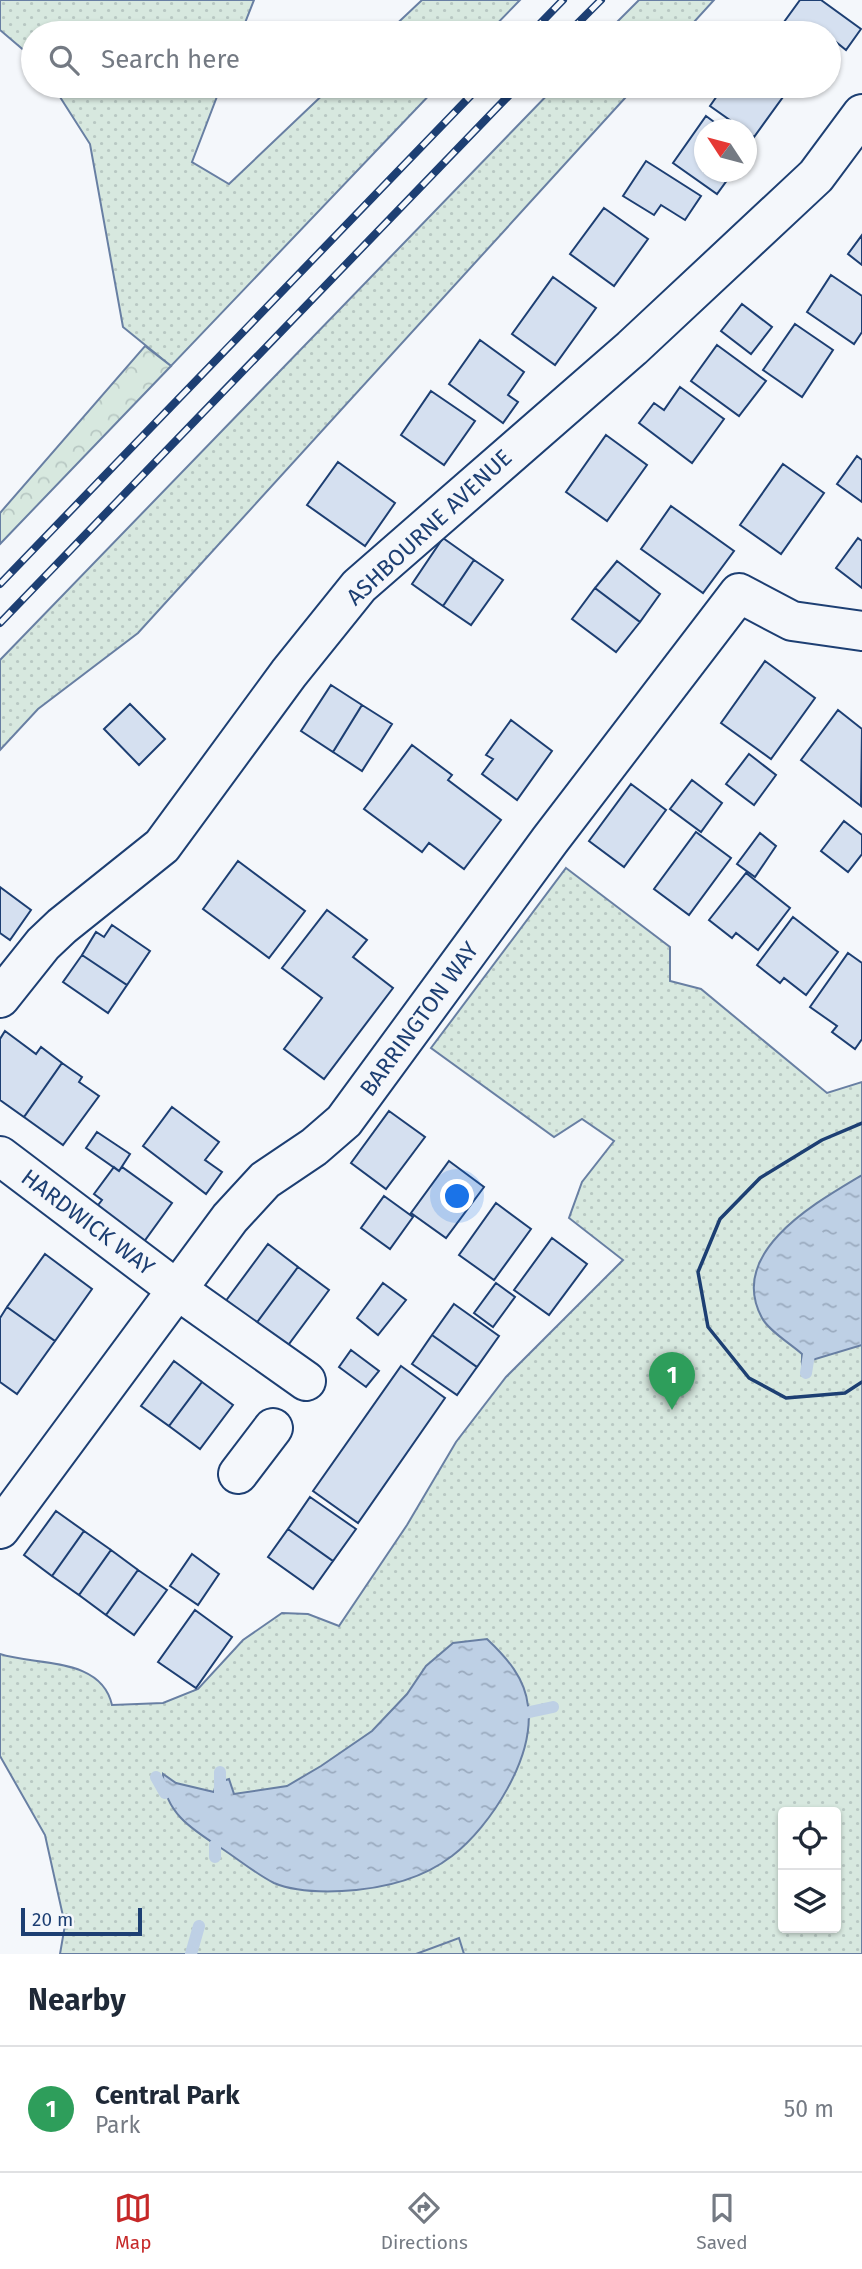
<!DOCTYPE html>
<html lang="en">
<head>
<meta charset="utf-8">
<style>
  body { margin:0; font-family:"Fira Sans",sans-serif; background:#f6f6f7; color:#1f2937 }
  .controls { position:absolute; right:21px; bottom:21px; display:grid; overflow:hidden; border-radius:7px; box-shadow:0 2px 5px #0004 }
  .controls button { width:63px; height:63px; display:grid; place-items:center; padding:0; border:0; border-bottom:2px solid #e0e1e3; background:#fff; color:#1f2937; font:35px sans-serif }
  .compass { position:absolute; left:694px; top:119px; width:63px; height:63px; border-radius:50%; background:#fff; box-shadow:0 2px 5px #0004; rotate:306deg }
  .scale { position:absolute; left:21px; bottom:18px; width:121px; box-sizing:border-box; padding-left:7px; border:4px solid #1d3f73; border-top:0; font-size:19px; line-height:24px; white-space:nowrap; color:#1d3f73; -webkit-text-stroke:5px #f4f7fb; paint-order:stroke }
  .you { position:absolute; left:458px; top:1197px; width:24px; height:24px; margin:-18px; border:5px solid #fff; border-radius:50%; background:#1a73e8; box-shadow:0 0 0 10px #1a73e833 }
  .badge { display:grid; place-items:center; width:46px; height:46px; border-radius:50%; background:#c62828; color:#fff; font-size:23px; font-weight:700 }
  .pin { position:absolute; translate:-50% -58px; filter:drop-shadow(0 2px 4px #0008) }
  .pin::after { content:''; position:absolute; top:37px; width:24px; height:21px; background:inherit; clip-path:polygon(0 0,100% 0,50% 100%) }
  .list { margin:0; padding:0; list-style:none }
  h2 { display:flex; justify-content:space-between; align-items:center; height:91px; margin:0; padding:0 28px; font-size:30px }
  h2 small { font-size:23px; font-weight:400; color:#747a83 }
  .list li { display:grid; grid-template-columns:46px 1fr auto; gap:21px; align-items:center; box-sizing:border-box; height:126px; padding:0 28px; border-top:2px solid #e0e1e3 }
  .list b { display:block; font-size:26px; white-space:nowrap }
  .list p { margin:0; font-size:23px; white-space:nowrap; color:#747a83 }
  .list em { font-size:23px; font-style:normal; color:#747a83 }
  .icon { flex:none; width:38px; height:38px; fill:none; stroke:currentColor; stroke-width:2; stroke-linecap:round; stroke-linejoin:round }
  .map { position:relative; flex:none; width:862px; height:1954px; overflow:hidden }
  .search { position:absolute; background:#fff; box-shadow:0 2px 5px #0004; left:21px; right:21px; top:21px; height:77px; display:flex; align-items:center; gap:18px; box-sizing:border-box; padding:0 24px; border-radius:38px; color:#747a83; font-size:26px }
  .sheet { height:217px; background:#fff }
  nav { display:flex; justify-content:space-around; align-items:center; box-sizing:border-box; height:98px; border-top:2px solid #e0e1e3; background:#fff; font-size:19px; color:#747a83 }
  nav a { display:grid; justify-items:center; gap:4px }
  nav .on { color:#c62828 }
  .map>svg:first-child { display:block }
</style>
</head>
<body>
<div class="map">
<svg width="862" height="1954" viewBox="0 0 862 1954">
  <defs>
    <pattern id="grass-dots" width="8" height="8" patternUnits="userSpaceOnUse" patternTransform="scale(1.75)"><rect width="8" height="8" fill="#d7e8df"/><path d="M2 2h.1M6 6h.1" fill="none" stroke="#b8c8c3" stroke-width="1.8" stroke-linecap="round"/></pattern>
    <pattern id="forest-crowns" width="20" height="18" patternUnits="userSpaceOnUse" patternTransform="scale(1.75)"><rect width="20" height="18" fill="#d7e8df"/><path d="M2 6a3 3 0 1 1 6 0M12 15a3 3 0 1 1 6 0" fill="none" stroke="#b8c8c3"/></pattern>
    <pattern id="water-ripples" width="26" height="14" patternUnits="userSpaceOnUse" patternTransform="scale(1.75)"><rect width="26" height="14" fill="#bed0e5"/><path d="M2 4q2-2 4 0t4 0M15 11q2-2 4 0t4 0" fill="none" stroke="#9aaabe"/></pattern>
  </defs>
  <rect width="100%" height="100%" fill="#f4f7fb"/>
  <path fill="url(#grass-dots)" stroke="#687fa3" stroke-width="2" fill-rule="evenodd" d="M0 0H254L241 33H33V58L0 30Z
    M422 0H520L488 33H387Z
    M639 0H714L684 33H606Z
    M53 86H221L192 162 229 184 332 86H438L171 366 123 327 90 144Z
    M556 86H636L138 633 38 709 0 750V660Z
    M566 868 670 947V981L701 989 827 1093 862 1082V1954H60L65 1925 45 1835 0 1756V1654C35 1666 101 1656 112 1705L163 1703 198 1689 243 1640 282 1613 308 1614 339 1626 407 1525 456 1442 506 1377 623 1260 569 1218 582 1182 614 1141 582 1119 554 1137 431 1048ZM783 1812H836V1928H783Z"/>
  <path fill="url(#forest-crowns)" stroke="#687fa3" stroke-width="2" d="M145 346 171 366 0 544V513Z
    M459 1938 464 1954H416Z"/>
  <path fill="url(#water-ripples)" stroke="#687fa3" stroke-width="2" d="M862 1175V1345L812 1360 811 1366 802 1365V1354C791 1344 769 1331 762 1318 726 1252 817 1202 862 1175Z
    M487 1639C507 1658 525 1678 528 1706 535 1757 491 1826 452 1856 421 1880 380 1889 342 1891 322 1892 293 1891 274 1883 256 1874 238 1859 221 1848 191 1829 163 1811 163 1774L176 1783 214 1792 216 1783 229 1779 234 1794 287 1786 321 1766 372 1731 407 1694 426 1666 453 1643Z"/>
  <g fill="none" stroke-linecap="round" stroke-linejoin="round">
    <path stroke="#bed0e5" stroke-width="12" d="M806 1373 809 1354
      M525 1713 553 1707
      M156 1777 165 1793
      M220 1796V1772
      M215 1857V1845
      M191 1954 199 1926"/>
  </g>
  <path fill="#d5e0f0" stroke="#1d3f73" stroke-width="2" d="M800 0H821L861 29 846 50 836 42 829 53V33H776Z
    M724 86H781L788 90 754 137 710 106Z
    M706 116 725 130H704V172H733L717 194 673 163Z
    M646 161 701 196 685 220 661 205 654 215 623 196Z
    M604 208 648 239 614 286 570 254Z
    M862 235V265L848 254Z
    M831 275 862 296V332L854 344 807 312Z
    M553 277 596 308 555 365 512 334Z
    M742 304 772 327 751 354 721 331Z
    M795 324 833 350 802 397 763 370Z
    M480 340 524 372 508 395 518 402 503 423 449 384Z
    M717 345 766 381 739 416 691 381Z
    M680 387 724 419 692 463 639 423 654 403 664 410Z
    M431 391 475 421 444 465 401 435Z
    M606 435 647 465 607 521 566 492Z
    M857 456 862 460V502L837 484Z
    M338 462 395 503 365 546 307 505Z
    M783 464 824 493 781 554 740 525Z
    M671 506 734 551 703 593 641 549Z
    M443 538 474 560 443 606 412 584Z
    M858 538 862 541V588L836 568Z
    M474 560 503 580 471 625 443 606Z
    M617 561 660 594 640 622 595 588Z
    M595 588 640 622 616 652 572 619Z
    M765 661 815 698 771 759 721 723Z
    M331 685 362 705 333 752 301 731Z
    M130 704 165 739 139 765 104 729Z
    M362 705 392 724 362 771 333 752Z
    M838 710 862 729 861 806 801 760Z
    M511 720 552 751 517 800 482 774 493 759 486 755Z
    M412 745 452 775 448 780 501 820 464 869 429 843 422 852 364 809Z
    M749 754 776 775 754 805 726 784Z
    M692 780 722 803 701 832 670 809Z
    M631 784 666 810 624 867 589 841Z
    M844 821 862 835V854L848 872 821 851Z
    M696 832 731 858 689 915 654 889Z
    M760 833 776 846 755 877 737 864Z
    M238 861 305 911 269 958 203 909Z
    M746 873 790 908 758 950 736 933 732 938 709 920Z
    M0 887 31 910 10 940 0 933Z
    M327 910 367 940 353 957 393 988 324 1079 284 1049 322 998 282 968Z
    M793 917 838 952 806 995 784 978 780 983 757 965Z
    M112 925 150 951 127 985 82 955 96 932 104 937Z
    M848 953 862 963V1039L855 1049 832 1032 837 1026 810 1007Z
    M82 955 127 985 108 1013 63 982Z
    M5 1031 36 1054 41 1047 62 1063 24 1117 0 1100V1039Z
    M62 1063 82 1077 79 1082 99 1096 63 1145 24 1117Z
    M172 1107 219 1142 205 1160 222 1172 206 1194 143 1146Z
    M389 1111 425 1137 386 1189 351 1163Z
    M97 1132 130 1154 119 1171 86 1148Z
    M449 1161 484 1187 446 1238 411 1213Z
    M114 1167 119 1171 122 1167 172 1203 143 1243 95 1209 102 1200 94 1194Z
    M384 1196 413 1217 390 1249 361 1228Z
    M496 1203 531 1229 494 1280 459 1255Z
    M552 1238 587 1264 549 1315 514 1290Z
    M268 1244 298 1267 255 1325 225 1302Z
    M45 1254 92 1289 55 1341 7 1307Z
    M298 1267 329 1290 286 1348 255 1325Z
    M383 1283 406 1300 378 1335 357 1318Z
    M496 1283 515 1297 493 1327 474 1313Z
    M454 1304 499 1336 477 1367 432 1335Z
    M7 1307 55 1341 17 1394 0 1382V1318Z
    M432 1335 477 1367 457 1395 412 1364Z
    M351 1350 379 1371 366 1387 339 1367Z
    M174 1361 202 1382 169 1426 141 1406Z
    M401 1366 445 1398 358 1523 313 1491Z
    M202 1382 233 1405 200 1449 169 1426Z
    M310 1497 356 1529 333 1561 288 1529Z
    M56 1511 84 1531 52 1576 24 1555Z
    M288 1529 333 1561 313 1589 268 1557Z
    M84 1531 111 1550 79 1595 52 1576Z
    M111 1550 138 1570 106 1615 79 1595Z
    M192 1554 219 1574 198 1605 170 1586Z
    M138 1570 167 1590 134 1635 106 1615Z
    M195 1610 232 1637 196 1688 158 1662Z"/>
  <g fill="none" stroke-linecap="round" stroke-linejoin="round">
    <g stroke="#1d3f73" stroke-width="42">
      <path id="minor" d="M0 998 43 944 62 926 162 846 289 673 359 586 632 348 816 176 862 114
        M0 1156 176 1289 306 1381
        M238 1474 273 1428
        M0 1529 230 1218 265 1180 314 1147 344 1121 550 840 739 593 792 621 862 631"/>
    </g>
    <use href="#minor" stroke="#f4f7fb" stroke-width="38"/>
    <g stroke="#1d3f73" stroke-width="8">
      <path id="rail" d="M531 33 563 0
        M568 33 601 0
        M0 584 480 86
        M0 623 518 86"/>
    </g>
    <use href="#rail" stroke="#f4f7fb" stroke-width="5" stroke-dasharray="16" stroke-linecap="butt"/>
    <path stroke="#1d3f73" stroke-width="3.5" d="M862 1123 822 1140 760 1178 720 1219 698 1272 708 1327 749 1378 786 1398 845 1393 862 1382"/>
  </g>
  <g text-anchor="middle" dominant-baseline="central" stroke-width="5" stroke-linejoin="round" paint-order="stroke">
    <g font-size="23" fill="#1d3f73" stroke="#f4f7fb">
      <text transform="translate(429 527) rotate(-43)">ASHBOURNE AVENUE</text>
      <text transform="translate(419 1019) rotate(-54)">BARRINGTON WAY</text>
      <text transform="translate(88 1222) rotate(37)">HARDWICK WAY</text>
    </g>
  </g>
</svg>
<div class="controls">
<button><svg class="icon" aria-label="locate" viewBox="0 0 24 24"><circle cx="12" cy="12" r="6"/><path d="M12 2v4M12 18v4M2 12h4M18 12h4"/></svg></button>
<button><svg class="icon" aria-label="layers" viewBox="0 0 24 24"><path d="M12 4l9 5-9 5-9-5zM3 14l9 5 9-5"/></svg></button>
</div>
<svg class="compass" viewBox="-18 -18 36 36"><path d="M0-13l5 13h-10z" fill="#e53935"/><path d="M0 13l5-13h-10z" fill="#747a83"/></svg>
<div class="scale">20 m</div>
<div class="you"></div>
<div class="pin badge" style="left:672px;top:1410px;background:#2e9e5b">1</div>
<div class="search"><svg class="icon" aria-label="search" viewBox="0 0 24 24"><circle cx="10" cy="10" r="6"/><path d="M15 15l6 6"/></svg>Search here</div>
</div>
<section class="sheet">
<h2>Nearby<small></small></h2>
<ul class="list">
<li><span class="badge" style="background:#2e9e5b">1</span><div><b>Central Park</b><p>Park</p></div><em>50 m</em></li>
</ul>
</section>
<nav>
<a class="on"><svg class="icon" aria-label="map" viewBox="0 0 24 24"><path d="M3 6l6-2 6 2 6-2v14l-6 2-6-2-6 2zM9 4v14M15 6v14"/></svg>Map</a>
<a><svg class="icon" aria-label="directions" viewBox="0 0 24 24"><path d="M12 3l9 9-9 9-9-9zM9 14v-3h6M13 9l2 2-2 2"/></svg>Directions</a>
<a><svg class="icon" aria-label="saved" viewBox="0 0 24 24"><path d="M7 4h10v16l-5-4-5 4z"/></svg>Saved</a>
</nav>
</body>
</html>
